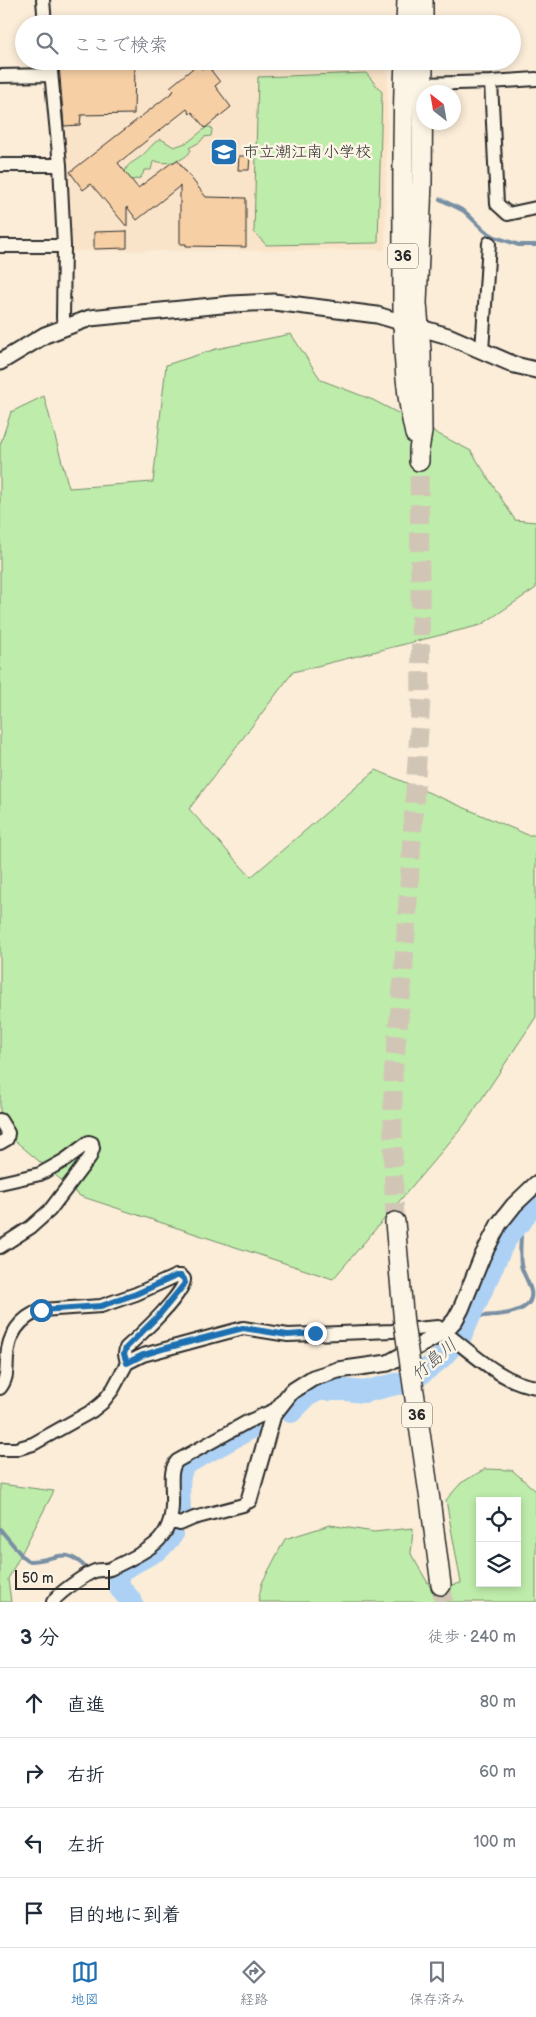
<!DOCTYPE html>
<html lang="ja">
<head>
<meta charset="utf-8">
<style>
  body { margin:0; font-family:"Balsamiq Sans","Klee One",sans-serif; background:#f6f6f7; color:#1f2937 }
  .controls { position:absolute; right:15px; bottom:15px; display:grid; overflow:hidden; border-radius:0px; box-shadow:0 2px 8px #0003 }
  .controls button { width:45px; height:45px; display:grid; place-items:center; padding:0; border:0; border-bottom:1px solid #e0e1e3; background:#fff; color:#1f2937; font:25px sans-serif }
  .compass { position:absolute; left:416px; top:85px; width:45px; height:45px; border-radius:50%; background:#fff; box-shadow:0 2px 8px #0003; rotate:329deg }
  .scale { position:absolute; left:15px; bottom:12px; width:95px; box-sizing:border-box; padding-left:5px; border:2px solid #2b2b2b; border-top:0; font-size:14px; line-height:18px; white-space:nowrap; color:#2b2b2b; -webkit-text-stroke:4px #fcf5e5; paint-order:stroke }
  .stop { position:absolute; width:15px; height:15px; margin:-11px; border:4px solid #1f6fb2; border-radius:50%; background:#fff }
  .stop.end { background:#1f6fb2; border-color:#fff; box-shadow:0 1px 5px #0008 }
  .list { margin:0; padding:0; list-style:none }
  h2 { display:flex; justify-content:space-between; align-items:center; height:65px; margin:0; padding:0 20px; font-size:21px }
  h2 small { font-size:16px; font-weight:400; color:#747a83 }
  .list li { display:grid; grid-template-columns:32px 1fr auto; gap:15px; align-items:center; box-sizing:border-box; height:70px; padding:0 20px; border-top:1px solid #e0e1e3 }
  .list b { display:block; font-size:19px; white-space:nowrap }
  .list em { font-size:16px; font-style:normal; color:#747a83 }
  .icon { flex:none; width:28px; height:28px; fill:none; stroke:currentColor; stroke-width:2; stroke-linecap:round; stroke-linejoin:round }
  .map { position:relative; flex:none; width:536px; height:1602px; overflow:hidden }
  .search { position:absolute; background:#fff; box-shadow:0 2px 8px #0003; left:15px; right:15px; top:15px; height:55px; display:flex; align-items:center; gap:12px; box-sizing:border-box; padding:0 18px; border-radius:28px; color:#747a83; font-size:19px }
  .sheet { height:345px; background:#fff }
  nav { display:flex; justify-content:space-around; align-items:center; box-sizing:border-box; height:70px; border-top:1px solid #e0e1e3; background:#fff; font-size:14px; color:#747a83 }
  nav a { display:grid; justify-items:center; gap:2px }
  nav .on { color:#1f6fb2 }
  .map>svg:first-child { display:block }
</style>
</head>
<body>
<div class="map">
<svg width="536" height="1602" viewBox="0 0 536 1602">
  <rect width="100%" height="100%" fill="#fbedd8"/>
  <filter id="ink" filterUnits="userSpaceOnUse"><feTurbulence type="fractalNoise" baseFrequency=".02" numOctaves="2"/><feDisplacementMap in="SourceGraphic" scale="10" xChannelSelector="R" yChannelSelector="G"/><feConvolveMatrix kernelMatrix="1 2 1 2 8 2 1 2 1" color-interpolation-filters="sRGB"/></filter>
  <g filter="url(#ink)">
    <path fill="#fae4c9" d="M137 61H388L385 250 70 251 55 64Z"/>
    <path fill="#beecaa" stroke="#748c6a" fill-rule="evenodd" d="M366 73 382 92 378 243 266 245 254 232 258 77Z
      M207 127H211L212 130 211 136 204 137 200 142 189 148 191 150C185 162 166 165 155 161L153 162 151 170H144L143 174 140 178 129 181 124 175C127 163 131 164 139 158 148 152 151 143 161 139L174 147 188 142Z
      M291 334 321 380 373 400 471 451 515 520 536 522V588L481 625 293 672 189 809 251 877 376 770 528 835H536V1017L465 1124 333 1279 80 1196 0 1128V445L11 412 44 396 69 488 153 482 166 365 216 349Z
      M485 1469 512 1470 536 1491V1602H258L262 1583 285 1539 330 1525 374 1532 413 1528 411 1554 432 1590 461 1583 446 1500 461 1483ZM480 1501H517V1583H480Z
      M0 1484 54 1491 8 1579 11 1602H0Z"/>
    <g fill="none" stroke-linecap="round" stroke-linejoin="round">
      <path stroke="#798fa4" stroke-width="4" d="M440 199 464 211 485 231 495 237 519 245H536
        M470 1316C485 1316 536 1317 531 1291 529 1282 523 1274 521 1265 519 1251 522 1236 521 1222
        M0 1529 23 1557 28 1561C57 1562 63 1543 88 1570"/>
      <path stroke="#add1f5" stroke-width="22" d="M291 1412 307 1396 318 1390H346L364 1392 396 1384 409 1383 441 1358 461 1336 503 1244 512 1230 521 1222 527 1212 536 1202
        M180 1512C180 1496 176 1477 185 1464L249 1429
        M118 1574 117 1572 159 1549 172 1535
        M118 1579 120 1588 132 1602"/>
    </g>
    <path fill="#f6cfa5" stroke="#2b2b2b" d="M135 64 134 114 81 115 80 125 64 126 59 65Z
      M198 64 202 69 207 65 220 82 215 86 231 107 205 128 192 112 190 114 187 109 118 163 138 188 171 163V164L177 160 206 197 246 198V247L186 246V244H180V186L137 220 127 207V227L91 184 83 190 70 172 174 91 170 87Z
      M239 156H250L249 170H238Z
      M127 231V248L94 249V232Z"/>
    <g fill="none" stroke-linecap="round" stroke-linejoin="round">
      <path stroke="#d1c6b5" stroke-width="19" stroke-dasharray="19 9" stroke-linecap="butt" d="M395 1222 393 1161V1077L403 978 421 699 419 461
        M441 1585 444 1602"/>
      <g stroke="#2b2b2b" stroke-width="16">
        <path id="minor" d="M43 0 45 24
          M50 61 60 165 64 246 63 318 66 326
          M0 76 51 75
          M491 82 497 204 508 214 536 208
          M422 84 491 82 536 79
          M0 165H60
          M0 246H64
          M482 351 489 243
          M0 1120 8 1133 7 1139 0 1143
          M0 1183 40 1174 65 1160 89 1142 92 1143 93 1148 90 1157 50 1210 31 1227 0 1247
          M0 1388C8 1378 6 1370 7 1358 8 1335 20 1318 41 1310L101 1306 136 1294 176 1276H181L184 1279C186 1293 138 1337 126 1348L125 1354 127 1363
          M0 1449H16L33 1444 92 1411 102 1403 113 1389 127 1363 143 1355 243 1328 288 1335 392 1331 438 1327C467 1348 499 1382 536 1387
          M170 1521 180 1524 194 1518 243 1505 249 1500
          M53 1602C57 1594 86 1574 95 1571 100 1569 105 1571 110 1569 123 1563 150 1550 159 1540 184 1513 163 1476 177 1461L247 1422 279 1408"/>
      </g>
      <g stroke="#2b2b2b" stroke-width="19">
        <path id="tertiary" d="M0 362 45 335 90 318 232 304 274 302 377 315 448 336 515 365 536 370
          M249 1500 273 1415 291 1392 313 1378 338 1370 388 1363 444 1332 455 1320 461 1309 482 1257 499 1224 514 1205 536 1184"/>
      </g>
      <g stroke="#2b2b2b" stroke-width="22">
        <path id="primary" d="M406 24 407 0
          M423 24V0
          M405 61C402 126 403 191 403 256 403 316 401 375 415 434
          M419 461V450L422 432 421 351 417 303 422 183 423 61
          M395 1222 404 1324
          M431 1507 441 1585"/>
      </g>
      <use href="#minor" stroke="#fcf5e5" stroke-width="12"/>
      <use href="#tertiary" stroke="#fcf5e5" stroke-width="15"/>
      <use href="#primary" stroke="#fcf5e5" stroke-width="19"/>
      <g stroke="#2b2b2b" stroke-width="22" stroke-linecap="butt">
        <path id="primary-bridge" d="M404 1324 431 1507"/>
      </g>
      <use href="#primary-bridge" stroke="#fcf5e5" stroke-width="19"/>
    </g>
  </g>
  <g fill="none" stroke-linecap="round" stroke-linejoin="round" filter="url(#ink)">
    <path stroke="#1f6fb2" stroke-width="6" d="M41 1310 101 1306 136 1294 176 1276H181L184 1279 185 1283 182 1287 159 1315 126 1348 124 1354 127 1363 143 1355 166 1348 243 1328 288 1335 315 1333"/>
  </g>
  <defs>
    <g id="school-square" transform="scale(1.4375)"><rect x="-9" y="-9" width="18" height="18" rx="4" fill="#1f6fb2" stroke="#fcf5e5"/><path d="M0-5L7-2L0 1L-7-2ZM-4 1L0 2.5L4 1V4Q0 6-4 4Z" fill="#fff"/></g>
  </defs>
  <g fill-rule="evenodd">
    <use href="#school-square" x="224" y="152"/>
  </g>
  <g text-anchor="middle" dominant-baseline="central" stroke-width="5" stroke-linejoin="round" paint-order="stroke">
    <g fill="#fcf5e5" stroke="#6a6863" stroke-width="1">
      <rect x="388" y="243.5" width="30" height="25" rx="4"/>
      <rect x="402" y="1402.5" width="30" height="25" rx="4"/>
    </g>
    <g font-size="15" font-weight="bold" fill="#2b2b2b">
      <text x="403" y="256">36</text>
      <text x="417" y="1415">36</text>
    </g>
    <g font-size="16" fill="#2b2b2b" stroke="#fcf5e5" text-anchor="start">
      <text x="243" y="152">市立潮江南小学校</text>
    </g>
    <g font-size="18" font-style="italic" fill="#4c545e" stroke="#fcf5e5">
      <text transform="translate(434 1360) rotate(-41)">竹島川</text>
    </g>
  </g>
</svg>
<div class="controls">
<button><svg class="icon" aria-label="locate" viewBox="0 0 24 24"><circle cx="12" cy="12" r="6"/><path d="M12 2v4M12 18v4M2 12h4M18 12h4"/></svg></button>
<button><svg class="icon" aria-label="layers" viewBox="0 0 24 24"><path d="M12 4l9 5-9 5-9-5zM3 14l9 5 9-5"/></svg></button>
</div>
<svg class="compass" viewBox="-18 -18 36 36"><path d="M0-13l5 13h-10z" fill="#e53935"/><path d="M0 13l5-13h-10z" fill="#747a83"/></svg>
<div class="scale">50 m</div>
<div class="stop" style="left:41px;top:1310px"></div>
<div class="stop end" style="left:315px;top:1333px"></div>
<div class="search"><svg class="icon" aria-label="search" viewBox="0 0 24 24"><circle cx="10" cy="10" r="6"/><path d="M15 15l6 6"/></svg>ここで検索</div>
</div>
<section class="sheet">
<h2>3 分<small>徒歩 · 240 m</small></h2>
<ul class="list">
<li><svg class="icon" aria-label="ahead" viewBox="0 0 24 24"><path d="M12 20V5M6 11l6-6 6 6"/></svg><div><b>直進</b></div><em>80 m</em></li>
<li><svg class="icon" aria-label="right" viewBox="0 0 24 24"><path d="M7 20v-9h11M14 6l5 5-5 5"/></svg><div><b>右折</b></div><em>60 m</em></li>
<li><svg class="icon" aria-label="left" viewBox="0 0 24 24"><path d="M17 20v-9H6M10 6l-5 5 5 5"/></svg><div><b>左折</b></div><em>100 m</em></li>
<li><svg class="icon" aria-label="arrive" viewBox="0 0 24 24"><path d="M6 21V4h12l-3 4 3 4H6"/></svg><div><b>目的地に到着</b></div></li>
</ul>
</section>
<nav>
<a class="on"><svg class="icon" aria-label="map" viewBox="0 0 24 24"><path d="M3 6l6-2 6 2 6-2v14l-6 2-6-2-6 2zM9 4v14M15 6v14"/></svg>地図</a>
<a><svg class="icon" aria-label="directions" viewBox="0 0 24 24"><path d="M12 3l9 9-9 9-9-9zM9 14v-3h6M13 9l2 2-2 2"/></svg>経路</a>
<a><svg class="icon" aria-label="saved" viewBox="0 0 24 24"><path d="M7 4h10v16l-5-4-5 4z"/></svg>保存済み</a>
</nav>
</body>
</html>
